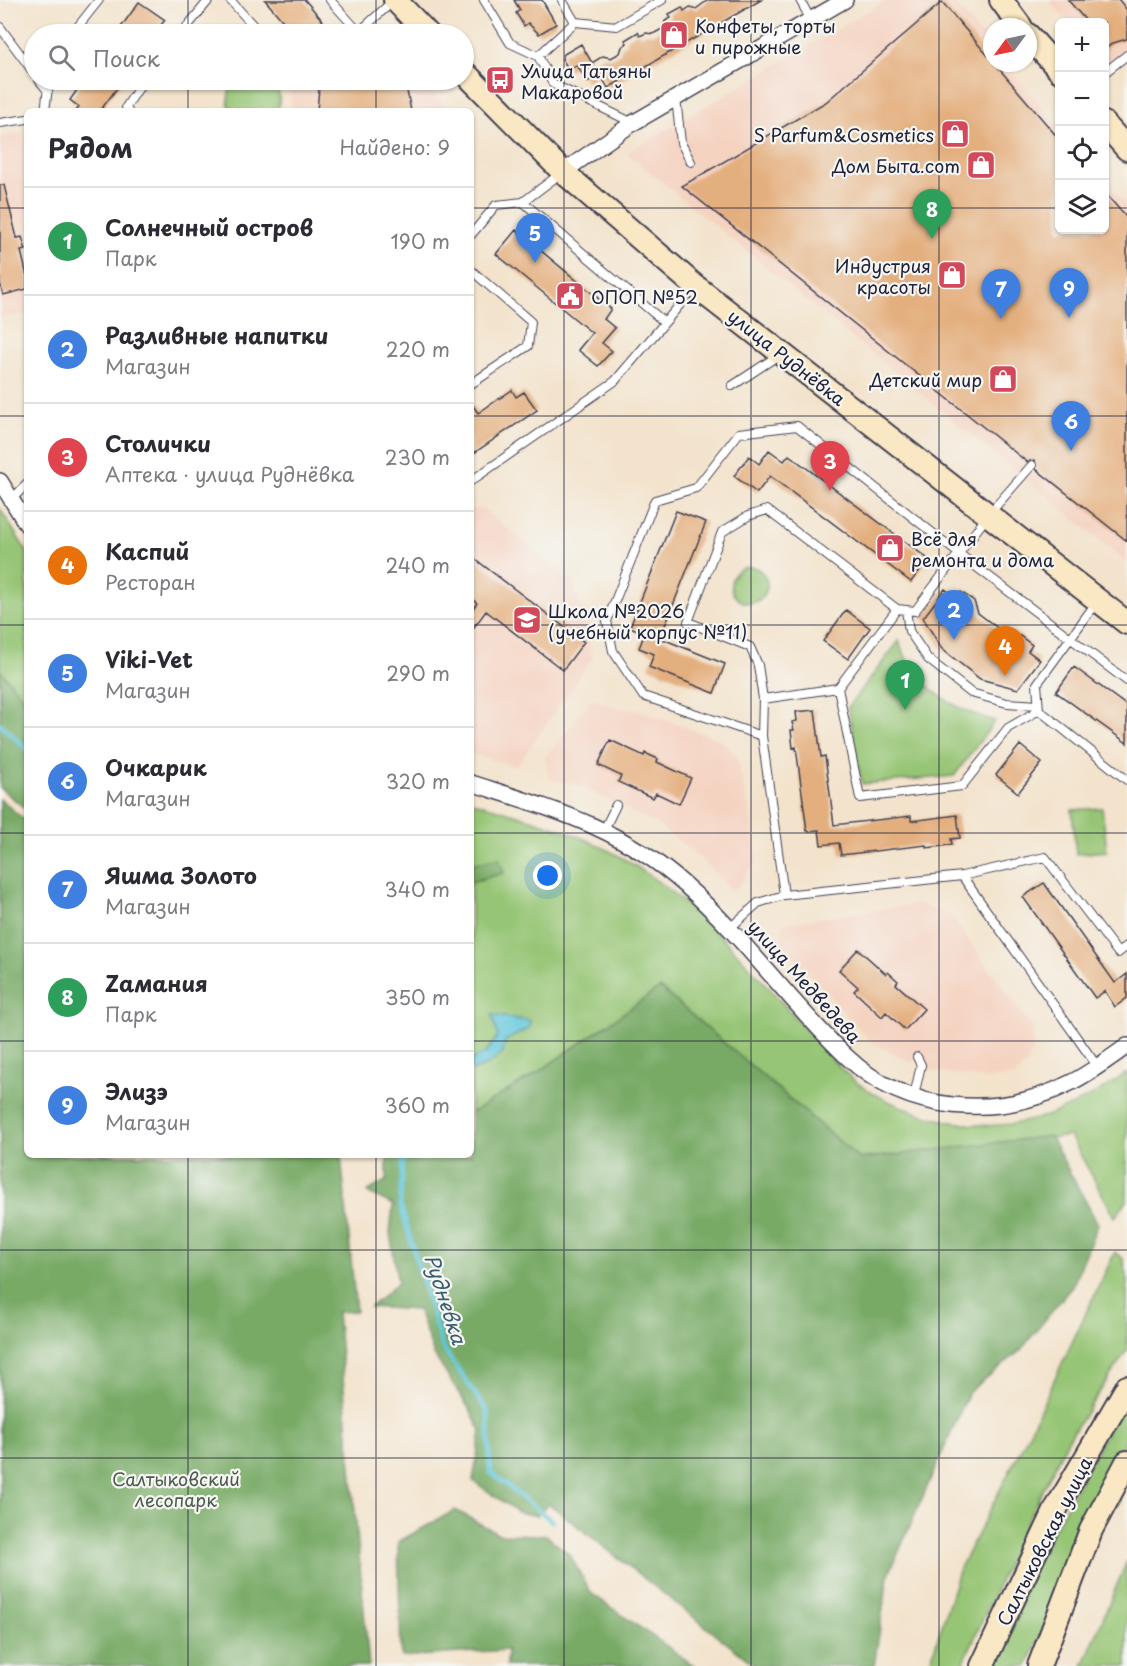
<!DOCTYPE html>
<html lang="ru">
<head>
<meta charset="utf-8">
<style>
  body { margin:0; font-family:"Playpen Sans",sans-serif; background:#f7f7f7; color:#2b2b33 }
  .controls { position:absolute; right:18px; top:18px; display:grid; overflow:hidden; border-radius:9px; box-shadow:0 2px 4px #0004 }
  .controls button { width:54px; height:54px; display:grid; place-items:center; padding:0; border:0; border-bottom:2px solid #e1e1e2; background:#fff; color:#2b2b33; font:30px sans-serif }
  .compass { position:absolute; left:983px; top:18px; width:54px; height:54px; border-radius:50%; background:#fff; box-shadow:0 2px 4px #0004; rotate:237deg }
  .you { position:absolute; left:548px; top:876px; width:21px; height:21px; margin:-15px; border:4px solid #fff; border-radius:50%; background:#1a73e8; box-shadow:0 0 0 9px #1a73e833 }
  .badge { display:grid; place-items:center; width:39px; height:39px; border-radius:50%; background:#d93025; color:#fff; font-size:20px; font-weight:700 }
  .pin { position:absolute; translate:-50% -50px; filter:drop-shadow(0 2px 3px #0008) }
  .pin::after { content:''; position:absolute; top:32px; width:21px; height:18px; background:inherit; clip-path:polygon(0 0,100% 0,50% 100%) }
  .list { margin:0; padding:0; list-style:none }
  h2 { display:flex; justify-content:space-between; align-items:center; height:78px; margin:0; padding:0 24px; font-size:26px }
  h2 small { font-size:20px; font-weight:400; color:#7c7c81 }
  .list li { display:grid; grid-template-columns:39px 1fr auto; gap:18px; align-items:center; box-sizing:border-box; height:108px; padding:0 24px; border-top:2px solid #e1e1e2 }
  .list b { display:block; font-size:22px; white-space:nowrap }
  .list p { margin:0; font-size:20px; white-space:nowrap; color:#7c7c81 }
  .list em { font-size:20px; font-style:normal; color:#7c7c81 }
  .icon { flex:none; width:33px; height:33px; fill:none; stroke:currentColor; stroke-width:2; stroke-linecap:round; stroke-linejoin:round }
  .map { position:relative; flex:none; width:1127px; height:1666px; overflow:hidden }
  .search { position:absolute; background:#fff; box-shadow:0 2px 4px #0004; left:24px; top:24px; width:450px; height:66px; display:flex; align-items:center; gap:15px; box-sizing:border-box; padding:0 21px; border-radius:33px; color:#7c7c81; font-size:22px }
  .panel { position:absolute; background:#fff; box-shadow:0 2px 4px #0004; left:24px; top:108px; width:450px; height:1050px; border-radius:9px }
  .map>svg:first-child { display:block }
</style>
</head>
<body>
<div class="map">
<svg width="1127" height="1666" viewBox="0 0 1127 1666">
  <rect width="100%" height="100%" fill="#f6f6f2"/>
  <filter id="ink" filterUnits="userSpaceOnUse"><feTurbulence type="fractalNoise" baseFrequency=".0167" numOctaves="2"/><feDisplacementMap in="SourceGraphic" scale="12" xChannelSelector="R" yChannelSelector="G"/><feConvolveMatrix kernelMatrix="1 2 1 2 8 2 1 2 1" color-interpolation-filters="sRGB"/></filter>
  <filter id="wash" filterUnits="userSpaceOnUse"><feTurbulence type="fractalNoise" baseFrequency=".008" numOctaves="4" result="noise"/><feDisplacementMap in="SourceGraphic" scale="24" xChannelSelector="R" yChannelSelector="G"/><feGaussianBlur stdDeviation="1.35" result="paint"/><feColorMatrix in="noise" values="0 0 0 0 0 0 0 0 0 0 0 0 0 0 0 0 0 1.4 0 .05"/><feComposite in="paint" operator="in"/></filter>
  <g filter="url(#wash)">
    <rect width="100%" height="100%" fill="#f3e3cc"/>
    <path fill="#f5d3c1" d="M887 0H952L992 47V63H1005L1059 127 1060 230H1104L1105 180 1127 207V562L626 153Z
      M1049 0H1127V45L1105 65 1104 22H1067Z
      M320 80H421L450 111H291L290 81 317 82Z
      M23 132 27 135V314L0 317V137Z
      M471 508 484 509 573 582 593 658 516 767 471 754Z
      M592 699 618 708 642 711 721 740 737 755 755 839 756 862 733 893 704 861 657 824 577 785 549 780 545 757Z
      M919 904 949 914 1034 1029 1033 1047 1028 1062 1015 1076 988 1079 925 1070 927 1064 920 1054 912 1063 870 1041 780 941 784 923Z"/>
    <path fill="#96c574" stroke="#5c7458" stroke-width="1.5" d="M238 80H270C279 90 282 98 277 111H230C226 99 228 88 238 80Z
      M0 509 27 552V758L0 734Z
      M731 585a18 18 0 1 1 36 0a18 18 0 1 1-36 0Z
      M899 641C914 686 952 709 995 721L954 776 862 784 848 707Z
      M471 801C532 819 594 836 646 873 703 912 750 967 796 1018 814 1038 831 1060 851 1078 871 1094 891 1103 915 1112 997 1141 1058 1121 1127 1073V1201L1115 1217 1070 1136 860 1159 660 988 534 1075 471 1113Z
      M1102 808 1107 851 1076 854 1072 810Z
      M1115 1252 1123 1259 1127 1275V1350L1068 1440 1020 1535 962 1666H929L960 1568 1028 1435Z
      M1127 1394V1434L1027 1666H992L1038 1559Z
      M1127 1561V1666H1083Z"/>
    <path fill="#78aa66" stroke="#4d6650" stroke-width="1.5" d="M0 670 27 702V810L0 788Z
      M0 799 27 822V1155H341L356 1311 337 1312 369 1666H0Z
      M499 858 504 873 471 882V864Z
      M660 988 860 1159 1050 1136 1098 1224 1073 1285 1020 1351 969 1392 888 1576 874 1666H756L548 1503 537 1516 518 1512 473 1481 481 1431 470 1410 434 1355 418 1310 370 1307 398 1283 390 1233 393 1205 367 1192 387 1180V1155H471V1113L534 1075Z
      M455 1510 499 1534 546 1535 570 1555 591 1593 695 1666H506L507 1650 401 1657 398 1542Z"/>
    <path fill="#60c7dc" stroke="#41748c" stroke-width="1.5" d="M492 1015 530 1021 529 1028 505 1041 503 1053 489 1064 471 1071V1060L486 1053 498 1036Z"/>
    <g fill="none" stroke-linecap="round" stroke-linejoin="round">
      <path stroke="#60c7dc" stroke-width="4.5" d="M0 724 27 749
        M403 1155 400 1204 442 1347 488 1412 490 1472 552 1521"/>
    </g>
    <g id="blocks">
      <path fill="#e4af7e" d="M265 0H305L327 26 318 34H294Z
        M514 0H542L556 24 539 34 528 23 524 26 516 13 520 10Z
        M708 0H761L608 88 600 74 587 82 577 65 569 70 562 59 564 54 581 44 592 63 603 56 611 58 620 53 622 47 627 43 625 40 638 32 640 36 646 33 653 34 664 28 665 21 671 18 669 14 682 7 684 11 690 7 696 9Z
        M1068 0H1119L1127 10V39L1113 43 1104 50V22H1087Z
        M139 2 165 20 154 34H116Z
        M942 2 1059 139V230H1104V192L1127 218V541L1036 469 1035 460 1027 462 682 186 826 102Z
        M84 80H123L100 111H76L79 107 70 100Z
        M311 80H399L407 91 411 111H317L319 88Z
        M0 185H4L17 238 22 237 26 250 21 251 27 276V289L3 295 0 283Z
        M516 230 611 309 604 319 615 328 602 343 612 351 598 366 578 350 592 333 496 254Z
        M512 390 516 397 524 392 537 410 471 455V403L478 413Z
        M769 450 784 461 789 455 928 559 911 582 770 476 757 493 734 476 749 456 759 464Z
        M676 511 706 522 660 638 725 664 714 693 649 667 654 654 639 648 645 633 630 627Z
        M471 556 584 642 563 670 486 611 471 631V611L477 603 471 598Z
        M945 589 957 598 961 592 974 601 978 613 1007 635 1020 636 1032 645 1028 651 1040 660 1018 689 980 679 942 649 923 618Z
        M846 610 870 628 848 659 823 641Z
        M1074 667 1127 706V743L1056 692Z
        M815 710 821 757 825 756 834 825 911 816V821L957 815 960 838 951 839 952 844 943 846 926 848V845L841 855 839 843 821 845 819 830 807 831 796 747 793 748 791 730H794L792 722 797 721 796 712Z
        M610 740 644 756 645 753 658 759 657 762 691 778 679 804 656 793 653 798 618 782 621 776 598 765Z
        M1020 745 1042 763 1018 793 996 775Z
        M1044 883 1115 983 1127 974V998L1115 1007 1105 991 1095 998 1023 897Z
        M858 949 886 974 888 972 898 981 896 984 924 1009 905 1030 886 1012 882 1017 854 991 858 987 839 970Z"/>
    </g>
  </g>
  <g filter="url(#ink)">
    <use href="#blocks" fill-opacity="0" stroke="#413f51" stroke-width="1.5"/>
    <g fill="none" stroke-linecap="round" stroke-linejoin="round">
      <g stroke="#413f51" stroke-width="10">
        <path id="lane" d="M230 0 261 34
          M330 0 359 32
          M484 0 510 43 538 56 553 84 633 123
          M562 0 575 22 617 26 662 0
          M800 0 811 20
          M0 27 34 73
          M72 34 99 0
          M181 34 209 0
          M357 34 393 1
          M538 56 575 22
          M1104 73 1127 55
          M39 80 48 91
          M676 98 681 143 691 162
          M45 111 49 80
          M128 111 126 107 144 80
          M0 123 27 119
          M523 202 664 322
          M471 235 496 205 523 202 560 174
          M471 270 531 322 528 346 471 384
          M732 386 779 355
          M471 481 615 381 695 287
          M11 500 27 484
          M1096 603 1037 684 1039 710 1127 780
          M897 609 838 688 860 798 962 786 1008 728 1039 710
          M906 610 909 631 928 659 971 693 1007 703 1038 705
          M763 699 838 688
          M762 736 643 696 613 651 607 621 655 500 696 488 739 433 797 426 958 553 1127 681
          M604 830 616 805
          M962 876 1097 1066
          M784 895 762 736 763 699 758 665 750 647 688 622 722 532 748 516 767 510 897 609 915 611 989 514 1032 465
          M730 928 758 903 784 895 962 876 1045 857 1118 953 1127 946
          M914 1096 921 1065 917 1057"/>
      </g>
      <g stroke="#413f51" stroke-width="18">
        <path id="street" d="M563 172 633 123 845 0
          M0 481 27 525
          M471 783C552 809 620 827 685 885 745 938 790 1003 847 1057 907 1114 998 1120 1070 1083 1090 1073 1109 1059 1127 1046"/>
      </g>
      <g stroke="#413f51" stroke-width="26">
        <path id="secondary" d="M395 0 428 34
          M1001 0 1021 27
          M1028 35 1060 71
          M464 72 563 172 695 286 1127 623
          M1104 123 1127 149
          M982 1666 1057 1507 1127 1387
          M1039 1666 1091 1530 1127 1462"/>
      </g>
      <use href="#lane" stroke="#fff" stroke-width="8"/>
      <use href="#street" stroke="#fff" stroke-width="15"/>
      <use href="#secondary" stroke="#fae7c3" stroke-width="22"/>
    </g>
  </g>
  <path fill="none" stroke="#22223b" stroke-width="1.5" stroke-opacity="0.55" d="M188 0V34M376 0V34M564 0V1666M751 0V1666M939 0V1666M188 80V111M376 80V111M0 208H27M471 208H1060M1104 208H1127M0 416H27M471 416H1127M0 625H27M471 625H1127M0 833H27M471 833H1127M0 1041H27M471 1041H1127M188 1155V1666M376 1155V1666M0 1250H1127M0 1458H1127"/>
  <defs>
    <g id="shop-square" transform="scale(1.5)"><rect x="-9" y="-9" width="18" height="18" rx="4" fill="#d1495b" stroke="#f6f6f2"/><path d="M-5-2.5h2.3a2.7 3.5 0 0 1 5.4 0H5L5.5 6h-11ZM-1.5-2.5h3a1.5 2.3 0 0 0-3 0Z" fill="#fff"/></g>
    <g id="bus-square" transform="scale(1.5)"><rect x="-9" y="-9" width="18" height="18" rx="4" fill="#d1495b" stroke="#f6f6f2"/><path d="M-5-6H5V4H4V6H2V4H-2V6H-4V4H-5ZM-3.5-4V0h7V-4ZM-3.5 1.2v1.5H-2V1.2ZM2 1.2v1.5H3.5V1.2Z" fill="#fff"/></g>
    <g id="civic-square" transform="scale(1.5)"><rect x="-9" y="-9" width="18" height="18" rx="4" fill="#d1495b" stroke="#f6f6f2"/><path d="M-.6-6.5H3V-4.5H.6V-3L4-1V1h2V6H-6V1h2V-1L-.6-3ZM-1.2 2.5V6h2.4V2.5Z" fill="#fff"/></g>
    <g id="school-square" transform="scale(1.5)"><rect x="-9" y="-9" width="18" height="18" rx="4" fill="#d1495b" stroke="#f6f6f2"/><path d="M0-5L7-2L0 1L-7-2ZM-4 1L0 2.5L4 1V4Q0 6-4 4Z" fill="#fff"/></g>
  </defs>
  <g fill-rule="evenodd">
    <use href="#shop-square" x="674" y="35"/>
    <use href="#bus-square" x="500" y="80"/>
    <use href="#shop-square" x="955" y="134"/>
    <use href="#shop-square" x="981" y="165"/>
    <use href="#shop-square" x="952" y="275"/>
    <use href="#civic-square" x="570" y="296"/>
    <use href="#shop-square" x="1003" y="379"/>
    <use href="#shop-square" x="890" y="548"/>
    <use href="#school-square" x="527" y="620"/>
  </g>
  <g text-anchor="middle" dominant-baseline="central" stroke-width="4.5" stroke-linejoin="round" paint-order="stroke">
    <g font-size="18" fill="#22223b" stroke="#f6f6f2" text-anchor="start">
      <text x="695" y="25">Конфеты, торты<tspan x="695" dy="21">и пирожные</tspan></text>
      <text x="521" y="70">Улица Татьяны<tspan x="521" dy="21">Макаровой</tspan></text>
      <text x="934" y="134" text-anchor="end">S Parfum&amp;Cosmetics</text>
      <text x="960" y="165" text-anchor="end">Дом Быта.com</text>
      <text x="931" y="265" text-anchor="end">Индустрия<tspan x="931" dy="21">красоты</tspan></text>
      <text x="591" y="296">ОПОП №52</text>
      <text x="982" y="379" text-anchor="end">Детский мир</text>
      <text x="911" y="538">Всё для<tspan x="911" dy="21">ремонта и дома</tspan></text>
      <text x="548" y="610">Школа №2026<tspan x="548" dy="21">(учебный корпус №11)</tspan></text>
    </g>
    <g font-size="18" fill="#22223b" stroke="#f6f6f2">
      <text transform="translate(787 357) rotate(38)">улица Руднёвка</text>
      <text transform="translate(805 981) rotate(48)">улица Медведева</text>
      <text transform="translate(1044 1541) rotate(-63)">Салтыковская улица</text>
    </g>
    <g font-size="18" fill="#4b5b4f" stroke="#f6f6f2">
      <text x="176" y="1478">Салтыковский<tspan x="176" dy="21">лесопарк</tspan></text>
    </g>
    <g font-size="20" font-style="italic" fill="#385c73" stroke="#f6f6f2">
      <text transform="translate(446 1299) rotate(72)">Рудневка</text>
    </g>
  </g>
</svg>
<div class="controls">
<button>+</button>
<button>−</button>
<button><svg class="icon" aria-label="locate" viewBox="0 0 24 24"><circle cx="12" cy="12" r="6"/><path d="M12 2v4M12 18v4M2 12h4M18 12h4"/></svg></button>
<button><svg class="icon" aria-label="layers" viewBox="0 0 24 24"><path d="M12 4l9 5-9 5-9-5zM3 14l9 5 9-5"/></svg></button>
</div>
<svg class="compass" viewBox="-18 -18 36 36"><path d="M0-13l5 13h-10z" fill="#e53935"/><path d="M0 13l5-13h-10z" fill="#7c7c81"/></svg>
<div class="you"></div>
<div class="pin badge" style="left:905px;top:710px;background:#2e9e5b">1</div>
<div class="pin badge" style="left:954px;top:640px;background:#3f7fe0">2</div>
<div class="pin badge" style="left:830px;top:491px;background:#e0444e">3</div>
<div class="pin badge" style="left:1005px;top:676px;background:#e8710a">4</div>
<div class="pin badge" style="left:535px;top:263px;background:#3f7fe0">5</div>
<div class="pin badge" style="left:1071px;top:451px;background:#3f7fe0">6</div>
<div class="pin badge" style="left:1001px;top:319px;background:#3f7fe0">7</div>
<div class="pin badge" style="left:932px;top:239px;background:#2e9e5b">8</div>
<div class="pin badge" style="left:1069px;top:318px;background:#3f7fe0">9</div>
<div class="search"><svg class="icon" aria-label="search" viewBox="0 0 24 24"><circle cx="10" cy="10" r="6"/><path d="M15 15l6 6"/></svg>Поиск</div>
<section class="panel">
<h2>Рядом<small>Найдено: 9</small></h2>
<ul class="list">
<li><span class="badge" style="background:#2e9e5b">1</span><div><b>Солнечный остров</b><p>Парк</p></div><em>190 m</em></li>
<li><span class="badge" style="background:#3f7fe0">2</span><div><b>Разливные напитки</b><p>Магазин</p></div><em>220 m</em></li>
<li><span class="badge" style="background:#e0444e">3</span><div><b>Столички</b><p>Аптека · улица Руднёвка</p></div><em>230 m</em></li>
<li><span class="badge" style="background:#e8710a">4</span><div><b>Каспий</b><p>Ресторан</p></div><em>240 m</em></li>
<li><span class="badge" style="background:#3f7fe0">5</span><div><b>Viki-Vet</b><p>Магазин</p></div><em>290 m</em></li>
<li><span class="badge" style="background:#3f7fe0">6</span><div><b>Очкарик</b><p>Магазин</p></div><em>320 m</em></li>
<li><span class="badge" style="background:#3f7fe0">7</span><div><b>Яшма Золото</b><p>Магазин</p></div><em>340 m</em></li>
<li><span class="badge" style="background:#2e9e5b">8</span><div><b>Zамания</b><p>Парк</p></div><em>350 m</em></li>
<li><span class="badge" style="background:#3f7fe0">9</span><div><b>Элизэ</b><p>Магазин</p></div><em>360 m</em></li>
</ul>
</section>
</div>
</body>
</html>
